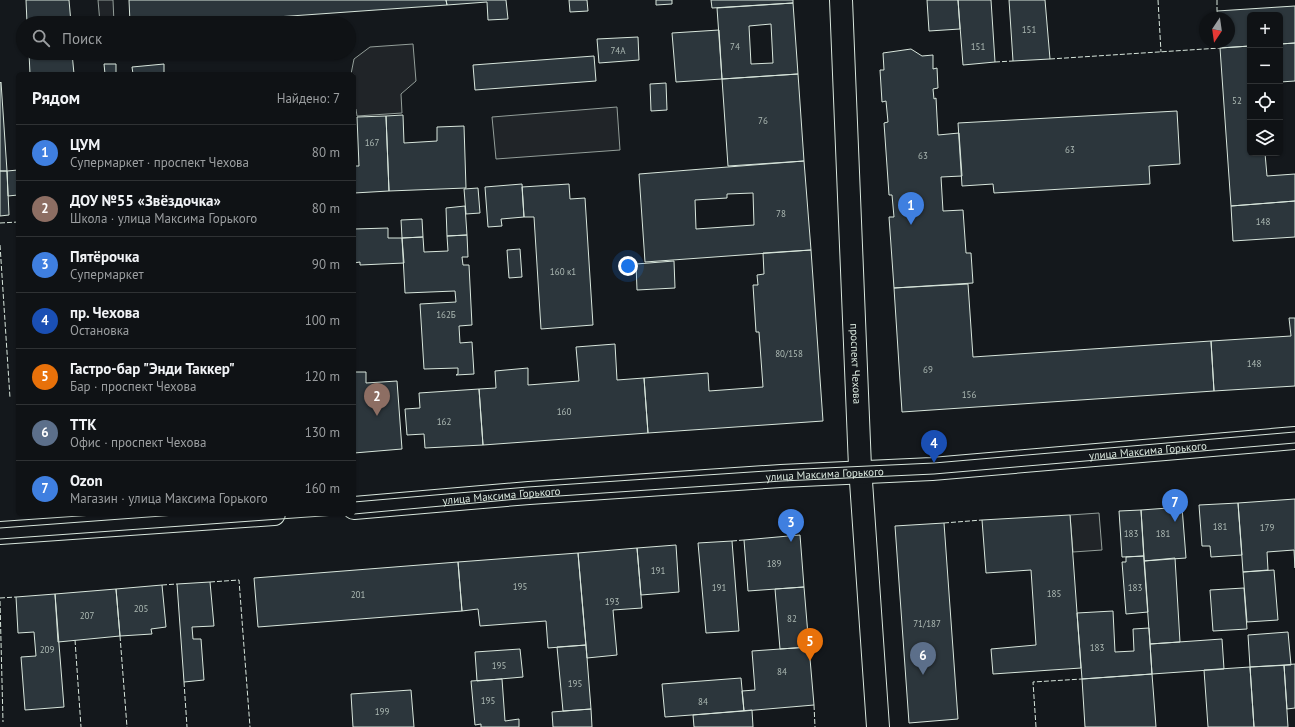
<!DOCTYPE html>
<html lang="ru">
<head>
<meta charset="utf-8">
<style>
  body { margin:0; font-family:"PT Sans",sans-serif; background:#1d2022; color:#f1f3f6 }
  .controls { position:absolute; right:12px; top:12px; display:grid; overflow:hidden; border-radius:6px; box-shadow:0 1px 3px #0004 }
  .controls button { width:36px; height:36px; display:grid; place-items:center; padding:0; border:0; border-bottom:1px solid #2f3234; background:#0f1215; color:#f1f3f6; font:20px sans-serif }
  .compass { position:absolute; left:1199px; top:12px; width:36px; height:36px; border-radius:50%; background:#0f1215; box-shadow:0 1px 3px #0004; rotate:193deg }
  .you { position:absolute; left:628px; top:266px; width:14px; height:14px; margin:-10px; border:3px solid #fff; border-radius:50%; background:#1a73e8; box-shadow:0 0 0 6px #1a73e833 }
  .badge { display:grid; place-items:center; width:26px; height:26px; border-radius:50%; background:#7c3aed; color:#fff; font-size:13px; font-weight:700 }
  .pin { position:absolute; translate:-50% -33px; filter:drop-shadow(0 1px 2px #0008) }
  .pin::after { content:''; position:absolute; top:21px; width:14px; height:12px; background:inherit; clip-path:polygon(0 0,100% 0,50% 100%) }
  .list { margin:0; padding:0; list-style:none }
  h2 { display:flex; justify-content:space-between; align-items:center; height:52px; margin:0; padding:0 16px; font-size:17px }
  h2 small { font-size:13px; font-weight:400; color:#9b9ea0 }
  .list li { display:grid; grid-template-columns:26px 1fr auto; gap:12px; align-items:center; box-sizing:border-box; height:56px; padding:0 16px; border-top:1px solid #2f3234 }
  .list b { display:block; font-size:15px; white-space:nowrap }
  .list p { margin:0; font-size:13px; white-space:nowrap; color:#9b9ea0 }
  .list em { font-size:13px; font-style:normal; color:#9b9ea0 }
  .icon { flex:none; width:22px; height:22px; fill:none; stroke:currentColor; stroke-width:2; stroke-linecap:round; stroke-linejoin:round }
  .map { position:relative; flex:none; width:1295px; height:727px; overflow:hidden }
  .search { position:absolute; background:#0f1215; box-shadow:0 1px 3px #0004; left:16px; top:16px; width:340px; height:44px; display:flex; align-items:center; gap:10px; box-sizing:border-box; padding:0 14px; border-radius:22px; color:#9b9ea0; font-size:15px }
  .panel { position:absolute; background:#0f1215; box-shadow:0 1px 3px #0004; left:16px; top:72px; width:340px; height:444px; border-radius:6px }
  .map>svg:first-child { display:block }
</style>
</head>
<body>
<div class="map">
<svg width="1295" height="727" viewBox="0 0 1295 727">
  <rect width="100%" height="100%" fill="#14181c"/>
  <path fill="#202428" stroke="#939e99" d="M98 0H113L114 23H100Z
    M413 44 416 81 401 94 402 113 357 116 356 109 354 108V74H351L354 59 370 47Z
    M617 107 620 150 496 159 492 117Z
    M1099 513 1102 550 1073 552 1070 515Z"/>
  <path fill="#2c363c" stroke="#d8e6dc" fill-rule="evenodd" d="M26 0H69L71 23H27Z
    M129 0H446L447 5 191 23H130Z
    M446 0H506L508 19 488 20 487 2 447 5Z
    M569 0H587L588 11 570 12Z
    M656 0H672V4L656 5Z
    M711 0H793V3L712 8Z
    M927 0H958L960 29 929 31Z
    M958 0H991L995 62 963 65Z
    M1009 0H1045L1050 59 1013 61Z
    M793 3 798 74 722 79 717 8ZM771 24 773 63 751 64 749 26Z
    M1295 6V43L1280 44V15H1250V46L1220 48V42H1229V18H1218L1217 11Z
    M719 30 722 79 676 82 672 33Z
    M638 37 639 60 599 63 597 39Z
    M1295 43V81L1280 82V44Z
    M1250 46V153H1265L1267 176 1295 174V201L1231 206 1220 48Z
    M911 49 922 56 933 55V69L937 68 938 88 933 89 934 99 936 98 938 135 959 133 962 176 941 177 943 211 963 210 966 253H971L973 283 894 288 889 217H894L892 195H889L884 123 888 122 886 101 882 102 880 70H884L883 53Z
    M29 53H72L74 74H30Z
    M594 56 596 81 475 90 473 65Z
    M104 64H116V74H105Z
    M164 64V74H133L132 67Z
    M798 74 804 161 728 166 722 79Z
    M1 82 7 171H0V83Z
    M666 83 667 110 651 111 650 84Z
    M1177 111 1180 164 1149 166 1150 184 994 193 993 184 962 186 958 123Z
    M403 115 404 143 437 141V127L464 126 466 188 389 191 386 116Z
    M386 116 389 191 354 193V166H359L357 117Z
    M804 161 811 250 645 262 639 174ZM753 193 754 225 696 229 695 200 727 198V194Z
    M18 170V195L8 196 7 171Z
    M0 171H7L9 215 0 216Z
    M522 184 524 217 501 219 502 226 488 227 485 187Z
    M569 184 570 199 585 198 593 325 541 329 534 217H524L522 187Z
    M478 188 480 213 466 214 464 189Z
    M1295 201V237L1233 241 1231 206Z
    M465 206 467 235 447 236 446 208Z
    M422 219 423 237 402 238 401 220Z
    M388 228V238H402L404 263 360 265V262L354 263V229Z
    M467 235 468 257H462L463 265H469L472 325 459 326 460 343 472 342 474 374 456 375 458 374V368L424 369 420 304 456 302 455 291 405 293 402 238 423 237 424 252 448 251 447 236Z
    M520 249 522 277 509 278 507 250Z
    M811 250 823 421 648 433 644 378 708 373 709 391 763 387 759 332H756L753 285H758L757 275 764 274 763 253Z
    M674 261 675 288 637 290 636 264Z
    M968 284 973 357 1211 341 1214 391 902 412 894 288Z
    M1289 318H1295V386L1214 391 1211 341 1291 336Z
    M615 344 617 380 644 378 648 433 483 445 479 389 496 388 495 371 528 368V385L579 381 576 347Z
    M354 372H366V383L397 381 402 449 354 453Z
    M479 389 483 445 425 448 424 434 407 435 405 409 420 408 419 393Z
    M1295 499V568L1294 550 1267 552 1268 570 1243 572 1238 503Z
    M1238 503 1242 555 1211 557 1210 546H1202L1199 505Z
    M1182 507 1186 558 1144 561 1141 510Z
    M1141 510 1144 556 1122 557 1119 511Z
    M1070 515 1081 668 993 674 991 649 1036 645 1031 570 986 573 982 520Z
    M944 523 958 719 909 723 895 526Z
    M800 535 804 587 748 591 744 540Z
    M732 541 739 631 706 633 698 543Z
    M676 545 679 592 641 595 637 548Z
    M637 548 642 608 613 610 617 655 587 658 578 553Z
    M578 553 586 645 548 648 546 621 480 626 478 609 462 611 458 562Z
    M1144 556 1148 612 1126 614 1122 562H1126V557Z
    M1175 558 1180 642 1150 644 1144 561Z
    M458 562 462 611 258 627 254 578Z
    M1274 570 1278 620 1247 622 1243 572Z
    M210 582 214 626 192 627 193 639H201L204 680 184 682 177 584Z
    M162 585 166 627 151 629 152 634 120 636 116 589Z
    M804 587 809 647 780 649 775 589Z
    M1244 588 1247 629 1213 631 1210 590Z
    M116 589 120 636 58 642 55 594Z
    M55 594 64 707 25 710 21 657 36 656 34 632 18 633 16 597Z
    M1113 611 1115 652 1134 651 1133 629 1149 628 1152 674 1082 679 1077 613Z
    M1288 632 1291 665 1250 667 1248 635Z
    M1222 639 1224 669 1152 674 1150 644Z
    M586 645 591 709 563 711 557 647Z
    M809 647 814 705 744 711 742 691 755 690 752 651Z
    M520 649 523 677 477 681 475 652Z
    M1295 664V708L1287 709 1284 665Z
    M1284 665 1288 727H1254L1250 667Z
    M1250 667 1254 727H1208L1204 670Z
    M1152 674 1156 727H1085L1082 679Z
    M741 678 744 711 665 717 662 684Z
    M502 679 505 721 519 719V727H481V724L475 725 471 681Z
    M411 690 414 727H353L351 694Z
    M591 709 592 727H553L552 712Z
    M752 710 753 727H694L693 715Z"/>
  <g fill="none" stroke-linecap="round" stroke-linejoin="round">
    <g stroke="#d8e6dc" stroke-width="24">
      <g id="tertiary">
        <path id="s1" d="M841 0 860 467 878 727"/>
      </g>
    </g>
    <g stroke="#d8e6dc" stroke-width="24">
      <g id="secondary">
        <path id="s2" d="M354 508 529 493 781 476 932 469 1295 438"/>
        <path d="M0 533 274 514"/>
      </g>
    </g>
    <use href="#tertiary" stroke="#14181c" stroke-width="22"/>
    <use href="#secondary" stroke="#14181c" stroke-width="22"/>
    <path stroke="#d8e6dc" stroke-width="1" d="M354 502 528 487 781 470 934 463 1295 432
      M354 514 529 498 782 481 934 474 1295 443
      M0 528 189 514
      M0 539 350 514"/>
    <path stroke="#d8e6dc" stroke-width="1" stroke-dasharray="5 2" stroke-linecap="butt" d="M1158 0 1161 52
      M1217 0V11
      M1050 59 1220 48
      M995 62 1013 61
      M0 223 18 222
      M0 245 10 398
      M944 523 982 520
      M732 541 744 540
      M210 582 239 580 250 727
      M162 585 177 584
      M0 598 16 597
      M0 601 3 722
      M120 636 127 727
      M75 640 81 727
      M184 682 187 727
      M814 705 815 727
      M1036 727 1033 682 1082 679"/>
  </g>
  <g text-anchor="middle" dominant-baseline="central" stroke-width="3" stroke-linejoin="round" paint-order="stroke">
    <g font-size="9" fill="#adbab4">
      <text x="1029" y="29">151</text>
      <text x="735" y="46">74</text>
      <text x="978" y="46">151</text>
      <text x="618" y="50">74А</text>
      <text x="1237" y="100">52</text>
      <text x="763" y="120">76</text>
      <text x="372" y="142">167</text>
      <text x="1070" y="149">63</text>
      <text x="923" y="155">63</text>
      <text x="781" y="213">78</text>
      <text x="1263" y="221">148</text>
      <text x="563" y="271">160 к1</text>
      <text x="446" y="314">162Б</text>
      <text x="789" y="353">80/158</text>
      <text x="1254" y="363">148</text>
      <text x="928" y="369">69</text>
      <text x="969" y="394">156</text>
      <text x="564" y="411">160</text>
      <text x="444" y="421">162</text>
      <text x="1220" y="526">181</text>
      <text x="1267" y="527">179</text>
      <text x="1131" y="533">183</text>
      <text x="1163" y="533">181</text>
      <text x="774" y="563">189</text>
      <text x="658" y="570">191</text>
      <text x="520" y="586">195</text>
      <text x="719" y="587">191</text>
      <text x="1135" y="587">183</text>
      <text x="1054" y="593">185</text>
      <text x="358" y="594">201</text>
      <text x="612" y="601">193</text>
      <text x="141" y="608">205</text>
      <text x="87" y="615">207</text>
      <text x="792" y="618">82</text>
      <text x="927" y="623">71/187</text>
      <text x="1097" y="647">183</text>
      <text x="47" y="649">209</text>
      <text x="499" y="665">195</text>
      <text x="782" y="671">84</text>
      <text x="575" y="683">195</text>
      <text x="488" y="700">195</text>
      <text x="703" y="701">84</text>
      <text x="382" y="711">199</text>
    </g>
    <g font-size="11" fill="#d8e6dc" stroke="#14181c">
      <text stroke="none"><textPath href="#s1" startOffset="364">проспект Чехова</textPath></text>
      <text stroke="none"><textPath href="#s2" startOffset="796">улица Максима Горького</textPath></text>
      <text stroke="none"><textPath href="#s2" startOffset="472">улица Максима Горького</textPath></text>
      <text stroke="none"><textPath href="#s2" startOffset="148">улица Максима Горького</textPath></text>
    </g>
  </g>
</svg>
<div class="controls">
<button>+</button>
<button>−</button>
<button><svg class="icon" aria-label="locate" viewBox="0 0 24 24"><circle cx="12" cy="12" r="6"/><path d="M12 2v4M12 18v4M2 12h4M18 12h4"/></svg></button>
<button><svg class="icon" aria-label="layers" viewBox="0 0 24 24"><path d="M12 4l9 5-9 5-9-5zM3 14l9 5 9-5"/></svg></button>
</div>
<svg class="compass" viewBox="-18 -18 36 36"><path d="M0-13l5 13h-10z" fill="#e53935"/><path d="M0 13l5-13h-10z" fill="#9b9ea0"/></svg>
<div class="you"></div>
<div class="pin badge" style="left:911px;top:225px;background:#3f7fe0">1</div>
<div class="pin badge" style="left:377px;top:416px;background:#8d6e63">2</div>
<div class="pin badge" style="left:791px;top:542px;background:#3f7fe0">3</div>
<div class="pin badge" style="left:934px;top:463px;background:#1a4fb4">4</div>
<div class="pin badge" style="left:810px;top:661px;background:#e8710a">5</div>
<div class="pin badge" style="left:923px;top:675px;background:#5c6f8a">6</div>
<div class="pin badge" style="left:1175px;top:522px;background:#3f7fe0">7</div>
<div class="search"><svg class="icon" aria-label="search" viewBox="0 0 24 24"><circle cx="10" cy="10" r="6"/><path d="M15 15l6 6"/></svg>Поиск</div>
<section class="panel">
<h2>Рядом<small>Найдено: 7</small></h2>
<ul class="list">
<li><span class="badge" style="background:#3f7fe0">1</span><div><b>ЦУМ</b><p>Супермаркет · проспект Чехова</p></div><em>80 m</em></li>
<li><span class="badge" style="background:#8d6e63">2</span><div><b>ДОУ №55 «Звёздочка»</b><p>Школа · улица Максима Горького</p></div><em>80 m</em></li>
<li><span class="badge" style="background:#3f7fe0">3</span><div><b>Пятёрочка</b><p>Супермаркет</p></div><em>90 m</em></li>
<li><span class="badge" style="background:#1a4fb4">4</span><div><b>пр. Чехова</b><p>Остановка</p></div><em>100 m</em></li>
<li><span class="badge" style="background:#e8710a">5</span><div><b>Гастро-бар &quot;Энди Таккер&quot;</b><p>Бар · проспект Чехова</p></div><em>120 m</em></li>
<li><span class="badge" style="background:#5c6f8a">6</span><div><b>ТТК</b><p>Офис · проспект Чехова</p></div><em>130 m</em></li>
<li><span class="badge" style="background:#3f7fe0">7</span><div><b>Ozon</b><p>Магазин · улица Максима Горького</p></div><em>160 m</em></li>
</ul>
</section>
</div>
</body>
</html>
